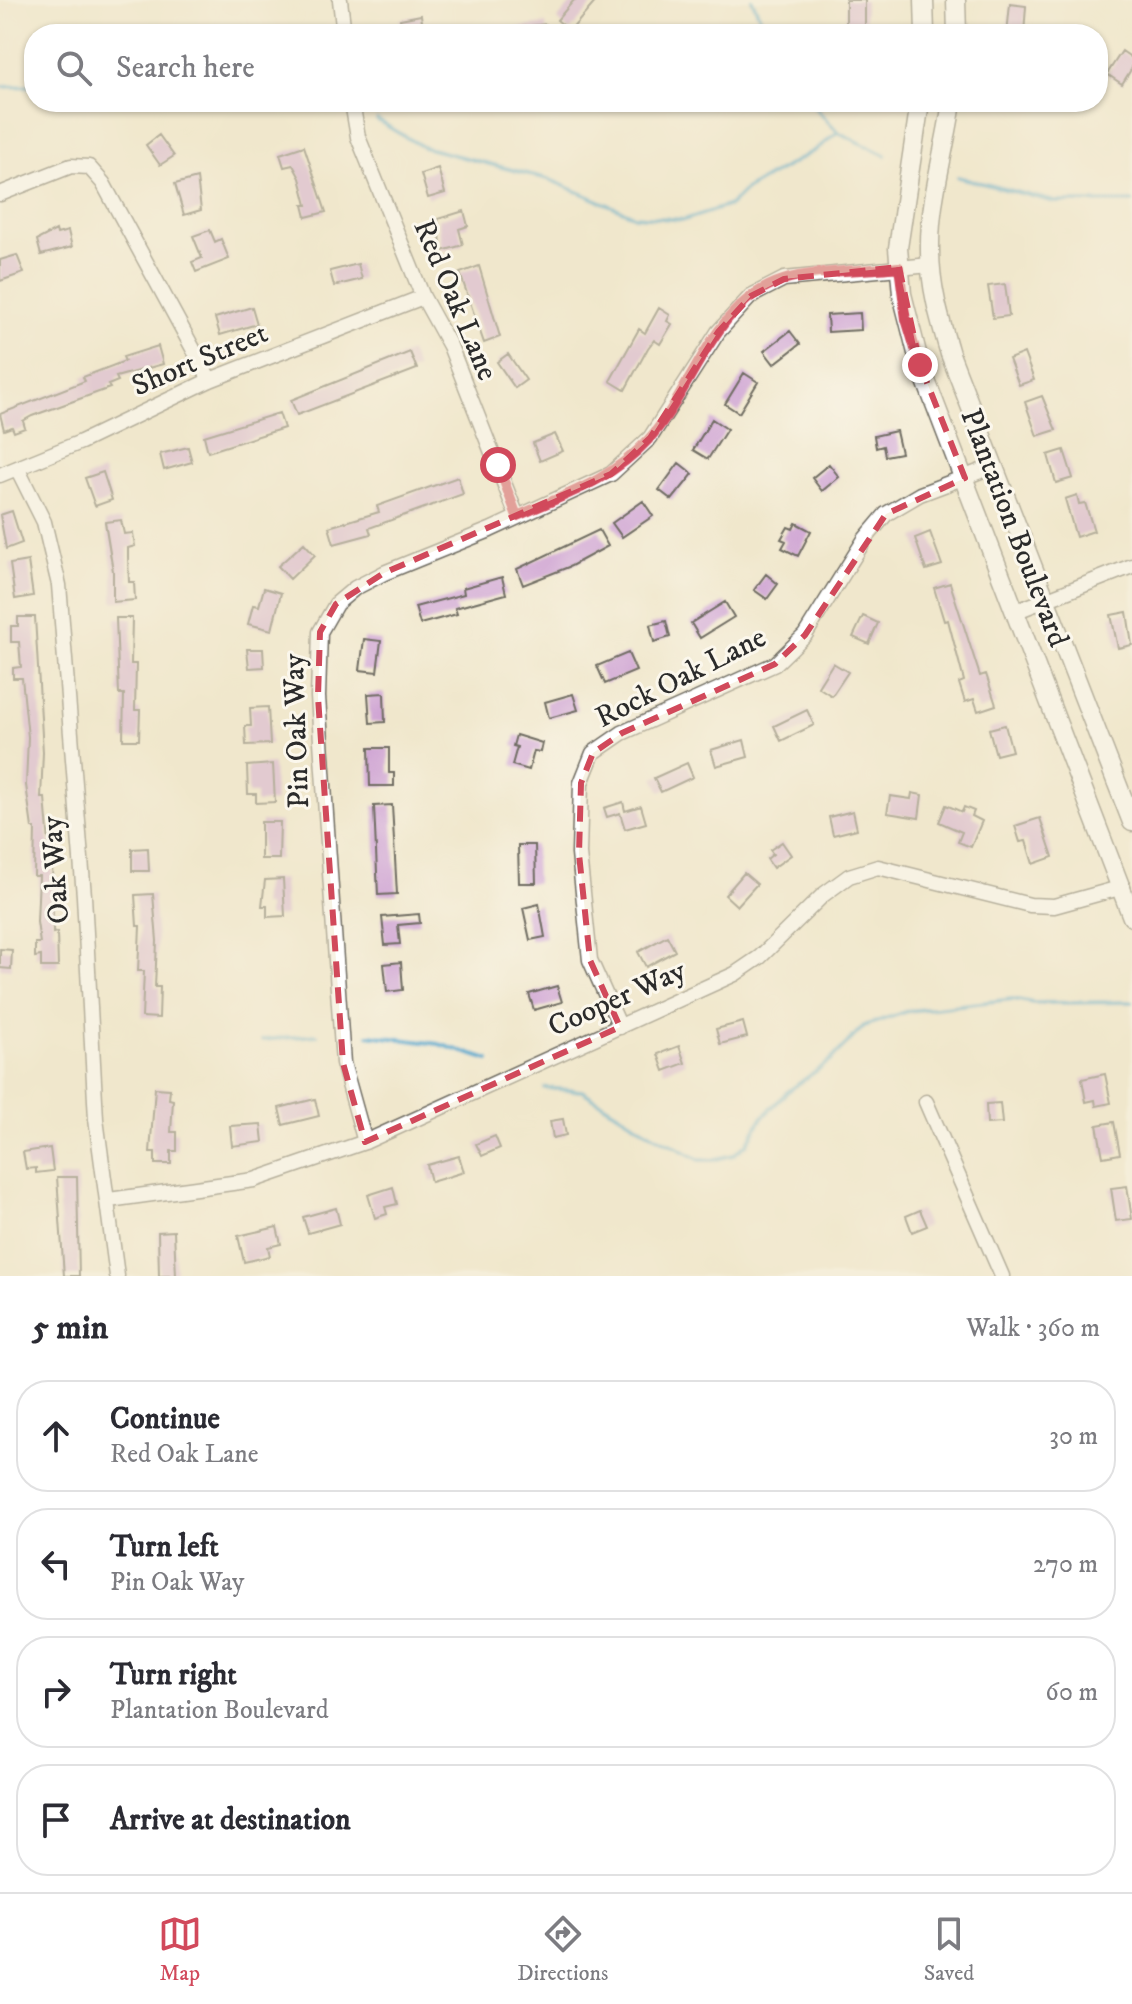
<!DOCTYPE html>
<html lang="en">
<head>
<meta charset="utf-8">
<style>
  body { margin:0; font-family:"IM FELL DW Pica",serif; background:#f7f7f7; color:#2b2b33 }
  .stop { position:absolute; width:24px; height:24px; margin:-18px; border:6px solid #d1495b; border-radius:50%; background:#fff }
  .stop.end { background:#d1495b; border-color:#fff; box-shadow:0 2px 8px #0008 }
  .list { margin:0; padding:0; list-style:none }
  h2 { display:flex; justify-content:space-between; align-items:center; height:104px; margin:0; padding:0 32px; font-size:34px }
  h2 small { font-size:26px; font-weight:400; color:#7c7c81 }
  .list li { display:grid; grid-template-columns:52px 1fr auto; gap:24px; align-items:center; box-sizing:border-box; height:112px; margin:0 16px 16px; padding:0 16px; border:2px solid #e1e1e2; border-radius:32px }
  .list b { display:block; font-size:30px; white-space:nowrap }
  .list p { margin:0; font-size:26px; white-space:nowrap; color:#7c7c81 }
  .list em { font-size:26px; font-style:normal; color:#7c7c81 }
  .icon { flex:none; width:44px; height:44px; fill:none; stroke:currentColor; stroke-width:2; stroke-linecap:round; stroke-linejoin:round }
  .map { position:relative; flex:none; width:1132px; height:1276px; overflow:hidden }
  .search { position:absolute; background:#fff; box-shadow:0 2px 6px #0004; left:24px; right:24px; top:24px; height:88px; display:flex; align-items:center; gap:20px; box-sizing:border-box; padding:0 28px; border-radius:32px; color:#7c7c81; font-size:30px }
  .sheet { height:616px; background:#fff }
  nav { display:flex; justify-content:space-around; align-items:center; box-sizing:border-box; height:112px; border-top:2px solid #e1e1e2; background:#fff; font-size:22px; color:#7c7c81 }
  nav a { display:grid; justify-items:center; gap:4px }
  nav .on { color:#d1495b }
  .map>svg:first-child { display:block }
</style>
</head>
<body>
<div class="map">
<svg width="1132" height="1276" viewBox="0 0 1132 1276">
  <rect width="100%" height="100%" fill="#fbf7ec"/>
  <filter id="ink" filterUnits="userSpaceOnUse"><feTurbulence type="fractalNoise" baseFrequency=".0125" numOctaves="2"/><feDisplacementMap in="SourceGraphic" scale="16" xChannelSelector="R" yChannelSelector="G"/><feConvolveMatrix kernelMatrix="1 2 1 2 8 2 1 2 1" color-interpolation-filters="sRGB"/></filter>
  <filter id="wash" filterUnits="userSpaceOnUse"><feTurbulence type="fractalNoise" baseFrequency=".006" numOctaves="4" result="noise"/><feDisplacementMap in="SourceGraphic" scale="32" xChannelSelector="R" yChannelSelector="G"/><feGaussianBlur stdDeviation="1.8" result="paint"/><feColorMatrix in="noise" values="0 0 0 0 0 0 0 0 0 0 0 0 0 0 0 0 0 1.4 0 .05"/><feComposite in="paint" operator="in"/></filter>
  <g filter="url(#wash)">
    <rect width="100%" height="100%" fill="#f0e7cc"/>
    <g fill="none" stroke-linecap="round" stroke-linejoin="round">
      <path stroke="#4ea4cb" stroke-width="4" d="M752 0 768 34
        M0 87 34 86
        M810 102 838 132 885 155
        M377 120 423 147 548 179 635 216 684 220 730 205 745 190 817 149 838 132
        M958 177 1055 202H1132
        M369 1035 439 1044 489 1060
        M262 1040 317 1035
        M545 1088 582 1091 651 1134 700 1160H712L733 1155 747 1144 762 1118 787 1092 830 1061 864 1026 908 1011 1013 999 1033 1003 1132 1002"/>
    </g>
    <g id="blocks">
      <path fill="#d0a6d4" d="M574 0H597L570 31 557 20Z
        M846 0H865V34H846Z
        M1010 4 1026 6 1024 34H1007Z
        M421 15 424 34H402L400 19Z
        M546 24 547 34H514V28Z
        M1122 51 1132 58V68L1122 84 1107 74Z
        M159 135 174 156 160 165 146 145Z
        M304 146 326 212 306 217 303 205H307L300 178 293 165 284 167 280 154Z
        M438 168 445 193 428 198 421 174Z
        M197 178 201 210 184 215 175 184Z
        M464 211 468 226 459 229 463 245 442 251 438 219Z
        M56 230 57 234 68 231 72 247 41 255 37 240Z
        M210 230 215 242 221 239 229 259 196 272 192 262 202 258 193 236Z
        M17 255 24 273 0 281V260Z
        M358 264 362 279 334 286 330 271Z
        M479 266 500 337 484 343 460 273Z
        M1005 284 1009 316 993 318 988 286Z
        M252 307 257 324 220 335 215 318Z
        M659 308 670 315 667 321 672 324 660 344 654 340 648 348 625 390 610 381 639 329 645 333Z
        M860 313 861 330 828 332 827 315Z
        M790 331 800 344 774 364 764 351Z
        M158 346 163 364 116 377 118 381 108 385 110 388 32 416 23 421 25 428 14 432 12 427 4 430 0 414 85 381 83 377 125 361 123 357Z
        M410 352 417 369 297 415 291 400Z
        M1024 353 1034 380 1019 385 1009 359Z
        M508 354 526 380 515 388 497 362Z
        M744 373 758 382 739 413 725 404Z
        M1042 396 1056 430 1037 436 1025 402Z
        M279 413 284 428 208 452 204 436Z
        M712 419 727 429 708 459 693 450Z
        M896 431 901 453 885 456 883 446 876 448 874 436Z
        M555 434 563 451 540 461 533 443Z
        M188 447 192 462 164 470 160 454Z
        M1064 450 1073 478 1056 483 1048 455Z
        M679 463 693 474 672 500 659 490Z
        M829 464 839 477 822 491 812 478Z
        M103 472 112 500 95 506 85 478Z
        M458 477 463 494 369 528 371 534 334 544 329 527 379 512 377 506Z
        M1077 495 1079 504 1085 503 1094 531 1076 537 1065 499Z
        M643 501 653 516 622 537 612 523Z
        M12 511 22 543 6 549 0 515Z
        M121 520 124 534 133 533 135 546 128 548V557L129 582H134L135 600 113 602V571L105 522Z
        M796 523 811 531 798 556 782 548 786 541 781 539 788 527 793 529Z
        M599 530 608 546 571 566 523 585 517 569Z
        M930 532 942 565 926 570 915 538Z
        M304 543 315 555 290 579 278 566Z
        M28 561 33 596 15 599 10 564Z
        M766 574 778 584 767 599 754 590Z
        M502 577 506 594 455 608 457 614 420 624 415 607 464 594 463 588Z
        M950 583 980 676 986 674 996 705 978 711 974 699 965 702 959 683 964 681 948 620 944 621 934 588Z
        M264 588 281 593 272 630 248 624 253 605 259 606Z
        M725 602 734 617 700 638 691 623Z
        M1127 612 1132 645 1118 648 1111 615Z
        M863 616 878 623 869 644 853 637Z
        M18 617H35L43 752 41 798H45L49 843H52L53 933 57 932 58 967H41V956L35 957V943H40L37 922 39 876H34L35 828H32L26 785 28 737 22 678H13V668L21 667 19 642H11V626H18Z
        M116 618H132L131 664H136L135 710H140L139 740H123L124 694H119Z
        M666 621 670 637 654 642 650 625Z
        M364 639 381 641 377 672 360 670Z
        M247 649H263L264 667 249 668Z
        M628 653 636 671 605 684 597 666Z
        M833 663 848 672 832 696 818 687Z
        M384 693 385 722 370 723 368 694Z
        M573 694 578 710 549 718 545 702Z
        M268 707 270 744 246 745 245 726H251L250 708Z
        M807 710 814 725 781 741 774 726Z
        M1005 725 1012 751 996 755 989 729Z
        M516 735 542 743 540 752 534 751 529 770 512 765 517 747 513 746Z
        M744 740 748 757 716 766 711 750Z
        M369 748H389V773H394V786H370Z
        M687 763 693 777 661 792 654 778Z
        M273 764 275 802 256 803V794H248L247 766Z
        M912 793 922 795 919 818 887 813 890 796 911 799Z
        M623 802 625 811 641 806 646 823 625 829 620 813 607 817 604 808Z
        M392 805 397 894 378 895 374 806Z
        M946 805 962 812 964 807 974 811 972 816 982 821 971 847 958 842 962 832 939 822Z
        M853 811 857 829 833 835 829 817Z
        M1040 818 1053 857 1033 864 1026 841 1020 842 1015 826Z
        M261 822H280L279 859H261Z
        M782 842 791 855 773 868 767 859 773 854 770 850Z
        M518 845H535L536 883H519Z
        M148 848 149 871H132V849Z
        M744 873 757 884 737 906 725 895Z
        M283 879 285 916 267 917V906H262L265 880Z
        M153 894 157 941 155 987H160L159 1018 142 1017 144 971H138L140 926H137L135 895Z
        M539 904 545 937 530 940 523 908Z
        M419 914 420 923 398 925 400 944 385 945 382 917Z
        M667 936 675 951 646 967 638 952Z
        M0 949 12 950 11 969 0 968Z
        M401 962 403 990 387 992 384 964Z
        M557 986 562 1002 534 1010 529 994Z
        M743 1022 747 1037 720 1044 716 1029Z
        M679 1046 685 1063 664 1071 658 1054Z
        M1105 1074 1111 1103 1096 1106 1095 1100 1086 1102 1082 1079Z
        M155 1088 170 1089 169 1099 173 1100 171 1132H177V1151H171V1164H155V1152H150Z
        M315 1099 319 1116 283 1125 279 1108Z
        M1000 1103 1002 1123 987 1124 986 1104Z
        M563 1119 566 1135 553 1138 550 1121Z
        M1114 1122 1120 1154 1103 1157 1097 1125Z
        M261 1124 263 1142 232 1146 230 1126Z
        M495 1136 500 1148 482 1156 476 1144Z
        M50 1148 53 1171 36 1173V1168L26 1169 23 1152Z
        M459 1156 464 1172 431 1182 427 1165Z
        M57 1177H77L79 1276H64Z
        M1127 1186 1132 1219 1116 1221 1111 1188Z
        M393 1187 397 1204 385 1207 387 1214 375 1218 368 1195Z
        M336 1208 340 1224 308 1233 303 1217Z
        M920 1210 927 1226 912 1232 906 1216Z
        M277 1227 281 1244 268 1247 270 1256 244 1262 238 1236Z
        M174 1231 176 1276H159L158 1232Z"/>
    </g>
  </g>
  <g filter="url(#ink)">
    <use href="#blocks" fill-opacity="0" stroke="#706d63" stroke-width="2"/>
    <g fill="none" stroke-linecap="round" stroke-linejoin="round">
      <g stroke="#706d63" stroke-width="17">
        <path id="minor" d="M340 0 344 34
          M352 102 358 137 423 297 450 346 517 516
          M0 194 71 166 89 167 103 183 210 380
          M17 468 44 522 59 585 84 896 96 1119 117 1276
          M0 475 81 442 210 380 423 297
          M1017 611 1132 566
          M620 1027 590 960 579 854 581 783 593 753 622 733 775 664 805 635 865 539 886 514 920 494 994 466
          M926 1102 1002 1276
          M365 1142 343 1063 318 697 320 632 336 604 355 588 384 573 490 530 611 474 650 438 718 332 751 296 784 279 930 265
          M109 1200 254 1180 365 1142 735 974 760 957 823 895 849 876 878 867 1030 905 1054 906 1123 887"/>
      </g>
      <g stroke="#706d63" stroke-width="21">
        <path id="tertiary" d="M924 0 925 34
          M956 0 957 34
          M920 102 898 248 902 294 920 365 1132 917
          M952 102C945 151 929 201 930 250 930 287 940 320 950 354L1132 822"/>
      </g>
      <use href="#minor" stroke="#fff" stroke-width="14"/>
      <use href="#tertiary" stroke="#fff" stroke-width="18"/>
    </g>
  </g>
  <g fill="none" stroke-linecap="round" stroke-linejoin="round" filter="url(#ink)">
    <path stroke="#d1495b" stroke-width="10" d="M498 465 517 516C567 494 610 481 648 440 694 390 712 302 783 280 813 270 866 271 899 267L906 319 920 365"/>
  </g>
  <path d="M0 0H1132V1276H0ZM899 267 920 365 965 478 886 514 805 635 775 664 622 733 593 753 581 783 579 854 590 960 620 1027 365 1142 343 1063 318 697 320 632 336 604 384 573 611 474 650 438 718 332 751 296 784 279Z" fill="#f0e7cc" fill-opacity=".55" fill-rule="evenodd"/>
  <path fill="none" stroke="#d1495b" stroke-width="6" stroke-dasharray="16 10" stroke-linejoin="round" d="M899 267 920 365 965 478 886 514 805 635 775 664 622 733 593 753 581 783 579 854 590 960 620 1027 365 1142 343 1063 318 697 320 632 336 604 384 573 611 474 650 438 718 332 751 296 784 279Z"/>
  <g text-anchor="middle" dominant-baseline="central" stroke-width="6" stroke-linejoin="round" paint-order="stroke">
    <g font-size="30" fill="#2b2b2b" stroke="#fbf7ec">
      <text transform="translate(455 300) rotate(67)">Red Oak Lane</text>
      <text transform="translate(200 360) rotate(-23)">Short Street</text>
      <text transform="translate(1014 528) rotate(69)">Plantation Boulevard</text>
      <text transform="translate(681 678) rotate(-27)">Rock Oak Lane</text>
      <text transform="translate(297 731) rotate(-92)">Pin Oak Way</text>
      <text transform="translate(56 870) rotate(-94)">Oak Way</text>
      <text transform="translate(617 999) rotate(-24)">Cooper Way</text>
    </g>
  </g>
</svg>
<div class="stop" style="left:498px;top:465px"></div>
<div class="stop end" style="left:920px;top:365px"></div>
<div class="search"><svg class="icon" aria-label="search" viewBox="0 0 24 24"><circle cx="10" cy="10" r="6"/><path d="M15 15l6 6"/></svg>Search here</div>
</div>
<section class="sheet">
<h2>5 min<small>Walk · 360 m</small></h2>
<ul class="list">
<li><svg class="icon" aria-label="ahead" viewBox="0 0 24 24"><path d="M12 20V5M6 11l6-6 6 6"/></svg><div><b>Continue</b><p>Red Oak Lane</p></div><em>30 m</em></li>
<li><svg class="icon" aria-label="left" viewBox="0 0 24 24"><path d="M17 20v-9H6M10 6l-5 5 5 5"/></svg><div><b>Turn left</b><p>Pin Oak Way</p></div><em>270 m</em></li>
<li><svg class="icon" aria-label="right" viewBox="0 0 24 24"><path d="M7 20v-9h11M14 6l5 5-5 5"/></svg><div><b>Turn right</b><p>Plantation Boulevard</p></div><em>60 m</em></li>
<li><svg class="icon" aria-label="arrive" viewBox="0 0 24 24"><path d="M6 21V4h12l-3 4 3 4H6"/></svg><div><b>Arrive at destination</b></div></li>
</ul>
</section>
<nav>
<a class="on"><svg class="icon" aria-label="map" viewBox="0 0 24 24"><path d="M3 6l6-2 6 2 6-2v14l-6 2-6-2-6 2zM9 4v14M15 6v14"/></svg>Map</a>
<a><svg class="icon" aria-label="directions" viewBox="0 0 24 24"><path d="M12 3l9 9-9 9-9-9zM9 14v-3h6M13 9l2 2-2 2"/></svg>Directions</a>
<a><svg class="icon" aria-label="saved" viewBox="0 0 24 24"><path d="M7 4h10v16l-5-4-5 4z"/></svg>Saved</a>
</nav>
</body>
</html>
